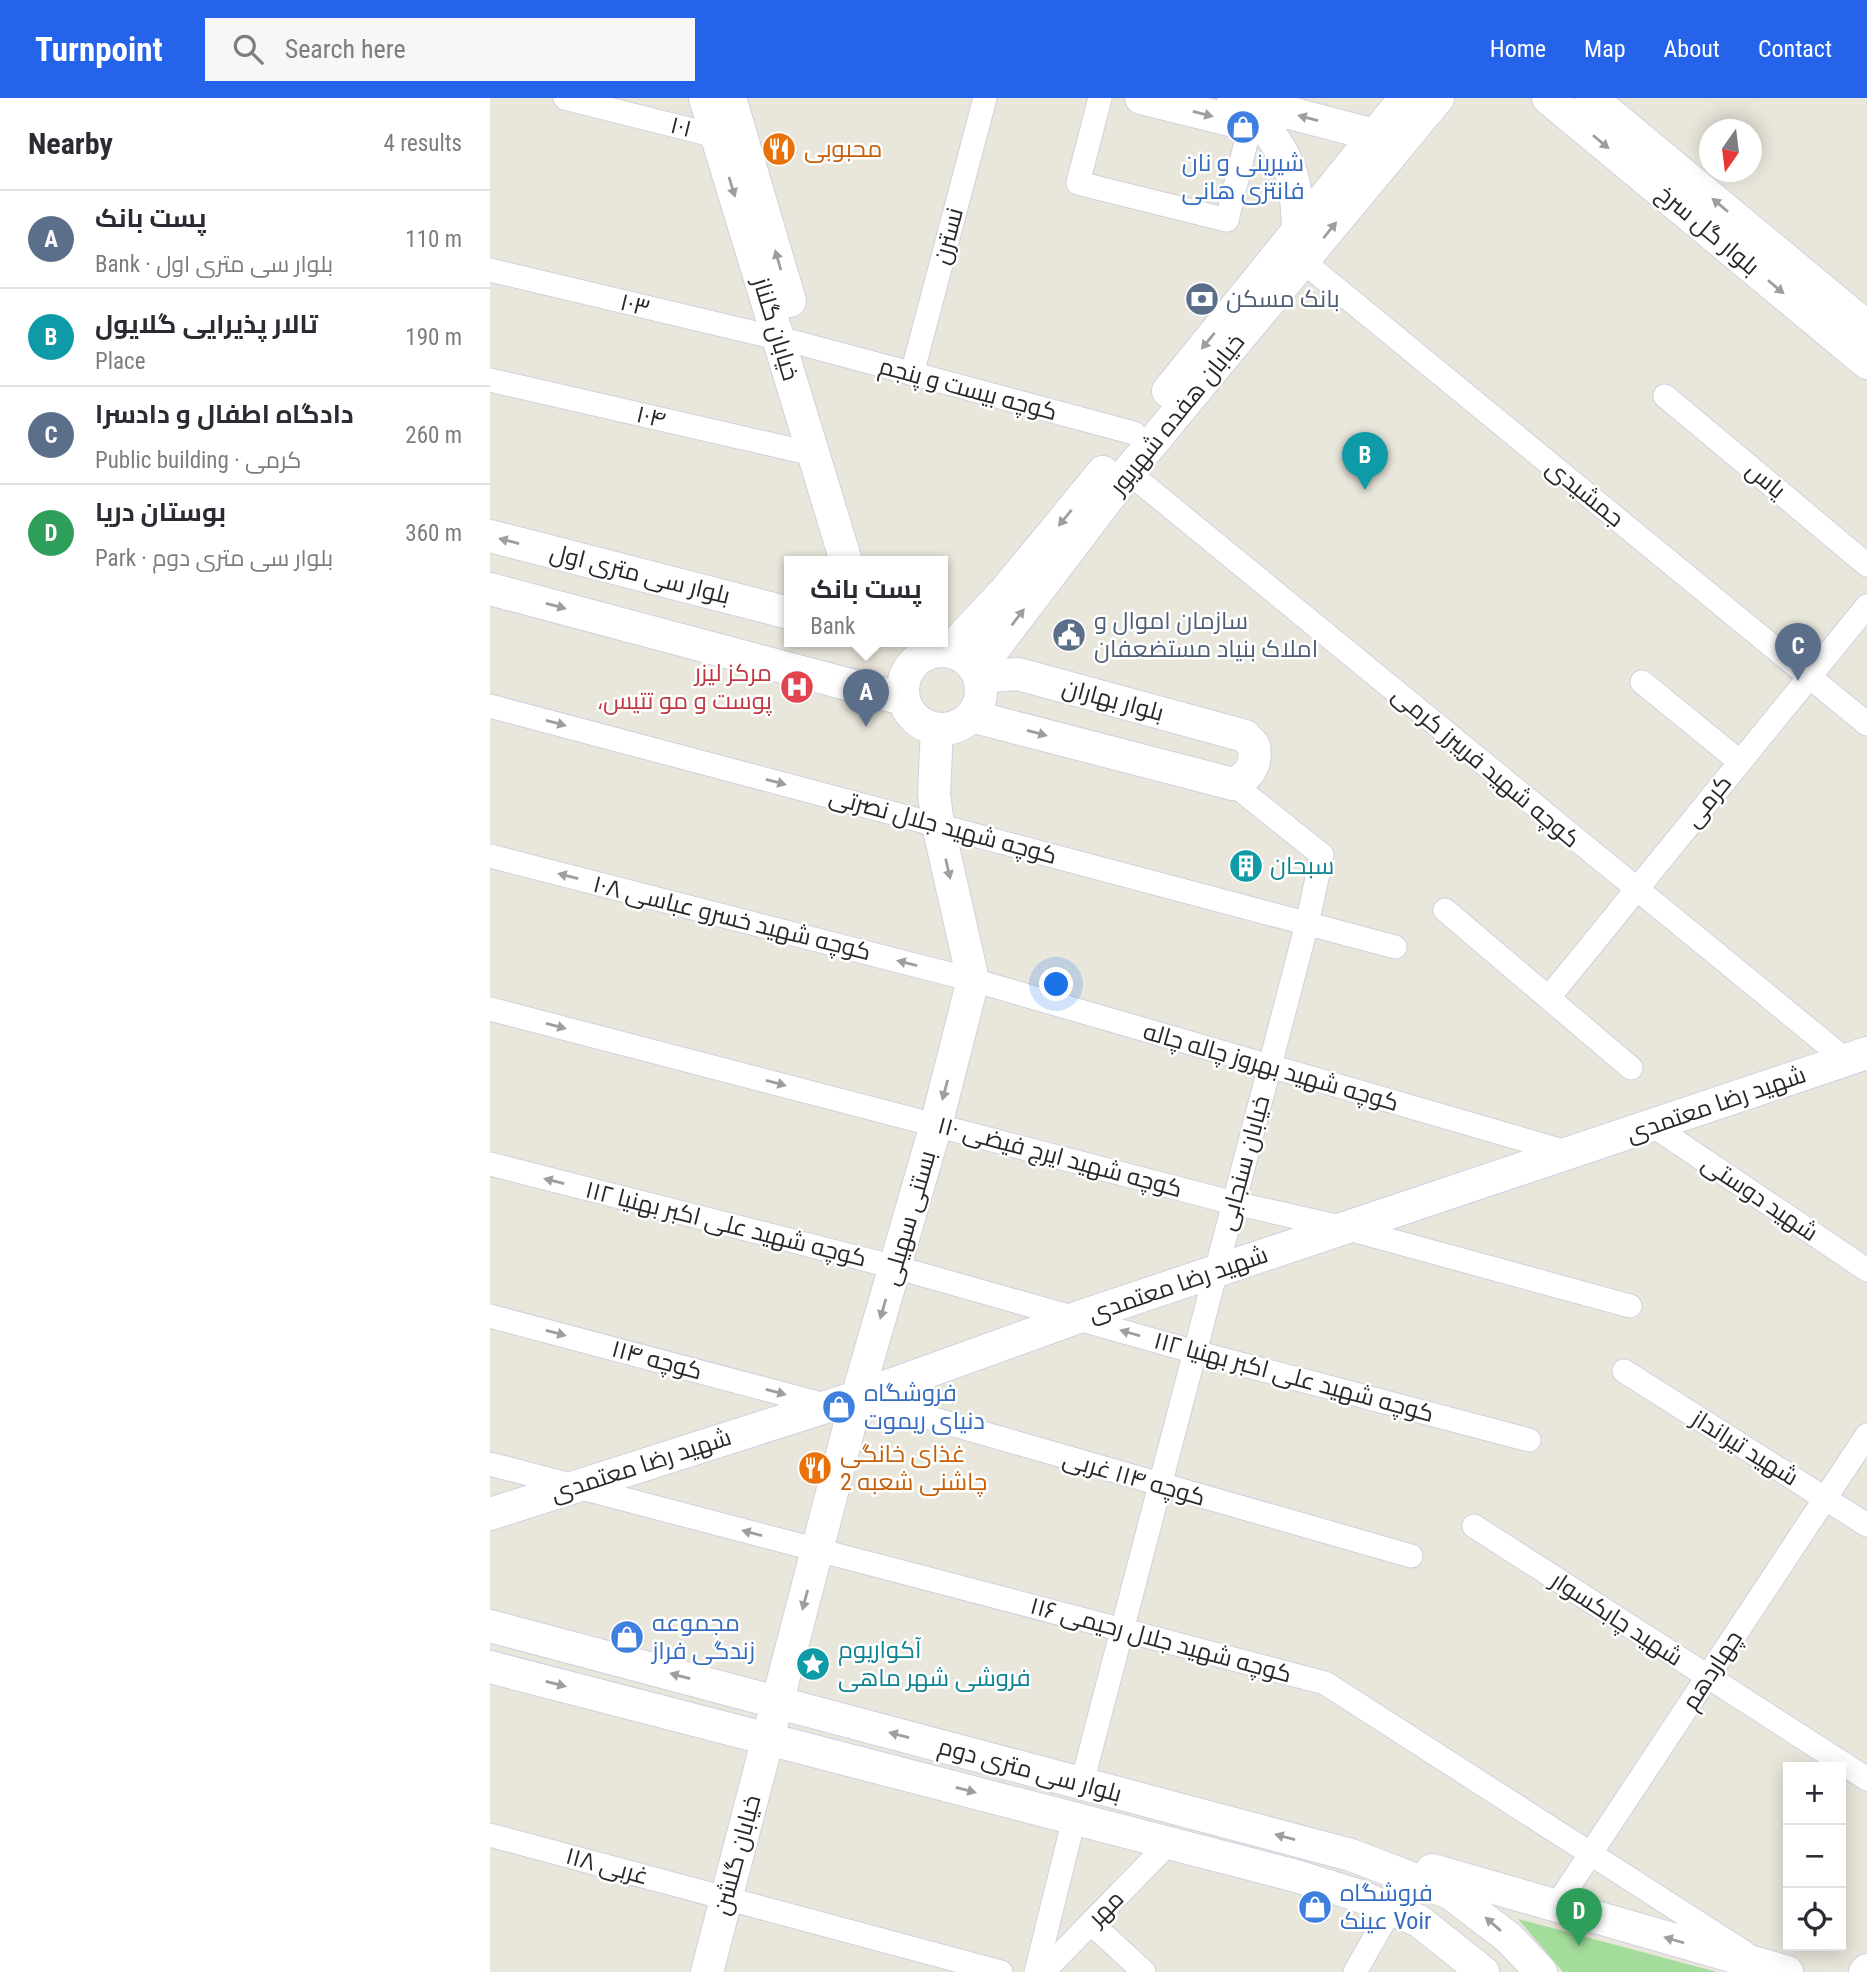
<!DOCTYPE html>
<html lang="en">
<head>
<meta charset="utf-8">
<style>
  body { margin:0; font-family:"Roboto Condensed",Cairo,sans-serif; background:#f7f7f7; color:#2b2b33 }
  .controls { position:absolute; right:21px; bottom:21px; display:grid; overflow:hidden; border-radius:0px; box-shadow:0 4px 18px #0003 }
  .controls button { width:63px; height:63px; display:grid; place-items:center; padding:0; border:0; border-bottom:2px solid #e1e1e2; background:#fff; color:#2b2b33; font:35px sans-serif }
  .compass { position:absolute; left:1209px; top:21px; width:63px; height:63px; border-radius:50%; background:#fff; box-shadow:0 4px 18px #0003; rotate:194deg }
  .you { position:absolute; left:567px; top:887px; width:24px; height:24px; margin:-18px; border:5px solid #fff; border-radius:50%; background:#1a73e8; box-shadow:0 0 0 10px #1a73e833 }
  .badge { display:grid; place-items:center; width:46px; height:46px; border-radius:50%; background:#2563eb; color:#fff; font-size:23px; font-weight:700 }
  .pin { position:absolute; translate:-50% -58px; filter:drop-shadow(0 2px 4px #0008) }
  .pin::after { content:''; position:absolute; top:37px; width:24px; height:21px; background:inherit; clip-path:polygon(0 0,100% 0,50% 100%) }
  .popup { position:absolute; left:294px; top:458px; width:164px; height:91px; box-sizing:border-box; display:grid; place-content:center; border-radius:0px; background:#fff; filter:drop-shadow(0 2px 5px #0005); font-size:23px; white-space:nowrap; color:#7c7c81 }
  .popup b { font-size:26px; color:#2b2b33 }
  .popup::after { content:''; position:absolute; left:50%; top:100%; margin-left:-14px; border:14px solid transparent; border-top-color:#fff }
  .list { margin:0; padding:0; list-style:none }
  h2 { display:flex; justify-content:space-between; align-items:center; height:91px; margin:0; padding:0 28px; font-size:30px }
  h2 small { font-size:23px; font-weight:400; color:#7c7c81 }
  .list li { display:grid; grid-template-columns:46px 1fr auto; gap:21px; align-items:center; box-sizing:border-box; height:98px; padding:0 28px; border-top:2px solid #e1e1e2 }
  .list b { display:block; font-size:26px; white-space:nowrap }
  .list p { margin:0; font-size:23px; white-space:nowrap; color:#7c7c81 }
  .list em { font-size:23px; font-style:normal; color:#7c7c81 }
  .icon { flex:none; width:38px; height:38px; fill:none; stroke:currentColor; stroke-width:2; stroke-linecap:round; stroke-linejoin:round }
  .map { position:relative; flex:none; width:1377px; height:1874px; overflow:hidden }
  header { display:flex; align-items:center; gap:42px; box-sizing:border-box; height:98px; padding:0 35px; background:#2563eb; color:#fff }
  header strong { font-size:33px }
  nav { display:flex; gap:38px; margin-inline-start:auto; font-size:24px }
  .search { width:490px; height:63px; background:#f7f7f7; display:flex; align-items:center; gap:18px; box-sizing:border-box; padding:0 24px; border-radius:0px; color:#7c7c81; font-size:26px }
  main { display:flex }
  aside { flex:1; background:#fff }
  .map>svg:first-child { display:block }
</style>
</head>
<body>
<header>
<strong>Turnpoint</strong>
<div class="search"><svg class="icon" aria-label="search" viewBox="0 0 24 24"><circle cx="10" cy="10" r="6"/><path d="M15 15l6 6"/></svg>Search here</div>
<nav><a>Home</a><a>Map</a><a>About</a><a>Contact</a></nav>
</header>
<main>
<aside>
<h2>Nearby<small>4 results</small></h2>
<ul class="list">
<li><span class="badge" style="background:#5c6f8a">A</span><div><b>پست بانک</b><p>Bank · بلوار سی متری اول</p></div><em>110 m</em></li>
<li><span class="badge" style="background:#0f9aa8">B</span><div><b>تالار پذیرایی گلایول</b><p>Place</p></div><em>190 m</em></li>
<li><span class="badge" style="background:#5c6f8a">C</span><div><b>دادگاه اطفال و دادسرا</b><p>Public building · کرمی</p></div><em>260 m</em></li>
<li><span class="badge" style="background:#2e9e5b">D</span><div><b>بوستان دریا</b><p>Park · بلوار سی متری دوم</p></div><em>360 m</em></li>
</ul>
</aside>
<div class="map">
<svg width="1377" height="1874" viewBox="0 0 1377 1874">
  <rect width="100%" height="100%" fill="#e9e6db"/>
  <path fill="#a4dc9b" d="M1028 1821 1227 1874H1073Z"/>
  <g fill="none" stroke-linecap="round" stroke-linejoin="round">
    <g stroke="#d1d0e0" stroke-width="25">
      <path id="street" d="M75 0 226 38
        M610 0 588 85 737 122 760 28
        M814 164 1377 626
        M0 172 312 246 644 335
        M422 276 495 0
        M0 282 323 356
        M1175 298 1377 467
        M638 374 1356 962
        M1152 584 1250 664
        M0 608 905 849
        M0 758 483 882 1080 1055
        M955 812 1141 970
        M1060 898 1377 508
        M0 911 744 1105 855 1130 1140 1208
        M1162 1027 1377 1172
        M0 1066 405 1169 705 1254 1039 1342
        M0 1218 335 1307
        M1134 1273 1377 1427
        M367 1299 921 1458
        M0 1366 835 1585 1255 1855
        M984 1428 1377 1681
        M592 1685 817 826 832 757 743 686
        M0 1737 511 1874
        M1066 1808 1377 1337
        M601 1825 654 1874
        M546 1874 584 1721
        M553 1874 679 1745
        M865 1874 901 1811"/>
    </g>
    <g stroke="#d1d0e0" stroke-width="34">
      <path id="secondary" d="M215 0 356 463
        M240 0 300 203
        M651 0 776 31C804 66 807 89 808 133
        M743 0 884 37
        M1058 0 1377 265
        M1101 0 1377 229
        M678 293 915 0
        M0 438 299 515
        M0 491 413 601
        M413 592a39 39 0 1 1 78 0a39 39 0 1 1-78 0Z
        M459 553 516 492 613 374
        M487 573 638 374 948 0
        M481 618 743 686C760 678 767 667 764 648L755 638 528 576 489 579
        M0 1416 367 1299 589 1219 1377 955
        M0 1528 861 1757 960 1795 1019 1840 1051 1874
        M0 1569 806 1778 867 1797 929 1823 993 1874
        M942 1772 1297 1874
        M217 1874 367 1299 446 1027 483 882 448 727 444 696 447 631
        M1375 1874 1377 1872"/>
    </g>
    <use href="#street" stroke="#fff" stroke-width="23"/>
    <use href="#secondary" stroke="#fff" stroke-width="32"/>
  </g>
  <defs><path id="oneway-solid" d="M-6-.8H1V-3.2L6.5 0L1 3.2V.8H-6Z" transform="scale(1.75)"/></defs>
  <g fill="#9e9e9e">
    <use href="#oneway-solid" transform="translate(713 16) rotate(14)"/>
    <use href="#oneway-solid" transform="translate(818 20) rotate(-165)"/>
    <use href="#oneway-solid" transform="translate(1111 44) rotate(40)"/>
    <use href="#oneway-solid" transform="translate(242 89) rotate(73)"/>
    <use href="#oneway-solid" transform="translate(1230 107) rotate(-140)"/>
    <use href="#oneway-solid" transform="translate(840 132) rotate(-51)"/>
    <use href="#oneway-solid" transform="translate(288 162) rotate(-106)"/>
    <use href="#oneway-solid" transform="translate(1286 189) rotate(40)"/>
    <use href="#oneway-solid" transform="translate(718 243) rotate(129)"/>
    <use href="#oneway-solid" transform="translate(575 420) rotate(129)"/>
    <use href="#oneway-solid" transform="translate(19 443) rotate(-166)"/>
    <use href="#oneway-solid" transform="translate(66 508) rotate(15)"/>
    <use href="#oneway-solid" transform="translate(528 519) rotate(-53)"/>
    <use href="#oneway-solid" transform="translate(66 625) rotate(15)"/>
    <use href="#oneway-solid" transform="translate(547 635) rotate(15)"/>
    <use href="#oneway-solid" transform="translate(286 684) rotate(15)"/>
    <use href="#oneway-solid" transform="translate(458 771) rotate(77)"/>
    <use href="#oneway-solid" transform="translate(78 778) rotate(-166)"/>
    <use href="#oneway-solid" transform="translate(417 865) rotate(-166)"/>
    <use href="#oneway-solid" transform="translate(66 928) rotate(15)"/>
    <use href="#oneway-solid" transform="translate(286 985) rotate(15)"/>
    <use href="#oneway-solid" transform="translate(455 992) rotate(105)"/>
    <use href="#oneway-solid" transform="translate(64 1083) rotate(-166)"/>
    <use href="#oneway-solid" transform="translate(393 1211) rotate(106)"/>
    <use href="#oneway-solid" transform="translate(66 1235) rotate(15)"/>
    <use href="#oneway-solid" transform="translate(640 1235) rotate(-164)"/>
    <use href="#oneway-solid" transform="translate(286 1294) rotate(15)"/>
    <use href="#oneway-solid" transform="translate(262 1435) rotate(-165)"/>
    <use href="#oneway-solid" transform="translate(315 1502) rotate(105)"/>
    <use href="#oneway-solid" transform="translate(190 1578) rotate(-165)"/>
    <use href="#oneway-solid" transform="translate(66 1586) rotate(14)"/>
    <use href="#oneway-solid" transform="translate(409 1637) rotate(-165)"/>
    <use href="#oneway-solid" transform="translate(476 1692) rotate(15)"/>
    <use href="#oneway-solid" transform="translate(795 1739) rotate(-165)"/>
    <use href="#oneway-solid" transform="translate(1003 1826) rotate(-139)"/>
    <use href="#oneway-solid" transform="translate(1184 1842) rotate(-164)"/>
  </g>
  <defs>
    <g id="shop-disc" transform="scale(1.75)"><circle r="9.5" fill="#3f7fe0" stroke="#fff"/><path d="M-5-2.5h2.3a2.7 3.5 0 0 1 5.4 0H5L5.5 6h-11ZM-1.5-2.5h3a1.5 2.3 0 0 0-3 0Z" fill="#fff"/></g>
    <g id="restaurant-disc" transform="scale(1.75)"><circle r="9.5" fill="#e8710a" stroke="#fff"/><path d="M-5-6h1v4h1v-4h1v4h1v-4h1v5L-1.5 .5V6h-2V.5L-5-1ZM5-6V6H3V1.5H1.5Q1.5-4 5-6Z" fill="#fff"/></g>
    <g id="bank-disc" transform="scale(1.75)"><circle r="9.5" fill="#5c6f8a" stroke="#fff"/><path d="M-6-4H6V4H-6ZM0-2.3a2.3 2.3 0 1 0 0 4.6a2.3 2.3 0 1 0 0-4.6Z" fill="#fff"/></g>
    <g id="civic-disc" transform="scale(1.75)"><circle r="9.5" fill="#5c6f8a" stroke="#fff"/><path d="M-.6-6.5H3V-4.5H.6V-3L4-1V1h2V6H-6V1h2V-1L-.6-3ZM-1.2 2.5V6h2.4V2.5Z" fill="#fff"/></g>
    <g id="hospital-disc" transform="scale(1.75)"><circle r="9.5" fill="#e0444e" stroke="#fff"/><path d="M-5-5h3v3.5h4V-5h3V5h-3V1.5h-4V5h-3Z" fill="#fff"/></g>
    <g id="building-disc" transform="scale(1.75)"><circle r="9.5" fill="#0f9aa8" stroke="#fff"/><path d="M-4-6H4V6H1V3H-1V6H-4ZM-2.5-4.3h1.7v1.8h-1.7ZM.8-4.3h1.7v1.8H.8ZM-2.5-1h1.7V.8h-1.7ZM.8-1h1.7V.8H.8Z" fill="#fff"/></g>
    <g id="sight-disc" transform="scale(1.75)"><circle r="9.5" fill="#0f9aa8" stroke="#fff"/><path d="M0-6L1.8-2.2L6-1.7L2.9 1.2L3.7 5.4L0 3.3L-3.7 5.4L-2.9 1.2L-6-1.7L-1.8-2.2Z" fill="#fff"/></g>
  </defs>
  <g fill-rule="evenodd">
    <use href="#shop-disc" x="753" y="29"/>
    <use href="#restaurant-disc" x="289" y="51"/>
    <use href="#bank-disc" x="712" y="201"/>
    <use href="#civic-disc" x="579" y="537"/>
    <use href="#hospital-disc" x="307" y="589"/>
    <use href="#building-disc" x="756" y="768"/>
    <use href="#shop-disc" x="349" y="1309"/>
    <use href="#restaurant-disc" x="325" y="1370"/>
    <use href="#shop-disc" x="137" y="1539"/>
    <use href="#sight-disc" x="323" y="1566"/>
    <use href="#shop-disc" x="825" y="1809"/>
  </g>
  <g text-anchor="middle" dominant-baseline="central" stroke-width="5" stroke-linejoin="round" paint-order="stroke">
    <g font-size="24" fill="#282828" stroke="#fff">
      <text transform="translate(191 29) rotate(14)">۱۰۱</text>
      <text transform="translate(1218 132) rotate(40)">بلوار گل سرخ</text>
      <text transform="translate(458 138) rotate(-75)">نسترن</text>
      <text transform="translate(145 207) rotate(14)">۱۰۳</text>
      <text transform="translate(286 231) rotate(73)">خیابان گلناز</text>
      <text transform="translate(478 291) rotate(15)">کوچه بیست و پنجم</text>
      <text transform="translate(687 316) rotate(-51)">خیابان هفده شهریور</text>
      <text transform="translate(161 319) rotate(13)">۱۰۴</text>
      <text transform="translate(1276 382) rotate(40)">یاس</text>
      <text transform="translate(1095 395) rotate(39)">جمشیدی</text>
      <text transform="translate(150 476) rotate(14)">بلوار سی متری اول</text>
      <text transform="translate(623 602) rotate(15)">بلوار بهاران</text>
      <text transform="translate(996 669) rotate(40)">کوچه شهید فریبرز کرمی</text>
      <text transform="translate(1218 703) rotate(-51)">کرمی</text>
      <text transform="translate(453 728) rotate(15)">کوچه شهید جلال نصرتی</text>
      <text transform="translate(242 820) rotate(14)">کوچه شهید خسرو عباسی ۱۰۸</text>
      <text transform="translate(781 969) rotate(16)">کوچه شهید بهروز چاله چاله</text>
      <text transform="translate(1226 1006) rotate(-19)">شهید رضا معتمدی</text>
      <text transform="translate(570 1059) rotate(15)">کوچه شهید ایرج فیضی ۱۱۰</text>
      <text transform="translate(754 1065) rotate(-75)">خیابان سنجابی</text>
      <text transform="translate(1270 1100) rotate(34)">شهید دوستی</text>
      <text transform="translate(419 1120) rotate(-74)">بستنی سهیلی</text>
      <text transform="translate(236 1126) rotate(14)">کوچه شهید علی اکبر بهنیا ۱۱۲</text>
      <text transform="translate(688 1186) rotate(-19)">شهید رضا معتمدی</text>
      <text transform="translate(167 1262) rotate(15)">کوچه ۱۱۴</text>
      <text transform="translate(804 1279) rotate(15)">کوچه شهید علی اکبر بهنیا ۱۱۲</text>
      <text transform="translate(1255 1350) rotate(32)">شهید تیرانداز</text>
      <text transform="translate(151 1367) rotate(-18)">شهید رضا معتمدی</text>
      <text transform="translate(644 1380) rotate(16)">کوچه ۱۱۴ غربی</text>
      <text transform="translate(1127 1521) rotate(33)">شهید چابکسوار</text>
      <text transform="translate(671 1542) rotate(15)">کوچه شهید جلال رحیمی ۱۱۶</text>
      <text transform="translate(1222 1572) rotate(-57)">چهاردهم</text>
      <text transform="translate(540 1672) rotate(15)">بلوار سی متری دوم</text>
      <text transform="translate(247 1757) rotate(-75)">خیابان گلشن</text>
      <text transform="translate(117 1768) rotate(15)">۱۱۸ غربی</text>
      <text transform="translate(616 1810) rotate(-45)">مهر</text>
    </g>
    <g font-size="24" fill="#c56008" stroke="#fff" text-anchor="start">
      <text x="314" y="51">محبوبی</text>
      <text x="350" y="1356">غذای خانگی<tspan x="350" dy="28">چاشنی شعبه 2</tspan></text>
    </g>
    <g font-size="24" fill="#366cbe" stroke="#fff" text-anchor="start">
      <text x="753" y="65" text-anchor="middle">شیرینی و نان<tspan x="753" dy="28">فانتزی هانی</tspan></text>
      <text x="374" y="1295">فروشگاه<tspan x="374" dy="28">دنیای ریموت</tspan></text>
      <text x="162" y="1525">مجموعه<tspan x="162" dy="28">زندگی فراز</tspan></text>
      <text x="850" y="1795">فروشگاه<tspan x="850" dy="28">عینک Voir</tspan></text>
    </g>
    <g font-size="24" fill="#4e5e75" stroke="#fff" text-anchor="start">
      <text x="736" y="201">بانک مسکن</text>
      <text x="604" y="523">سازمان اموال و<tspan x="604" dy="28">املاک بنیاد مستضعفان</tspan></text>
    </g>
    <g font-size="24" fill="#be3a42" stroke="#fff" text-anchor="end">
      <text x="282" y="575">مرکز لیزر<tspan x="282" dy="28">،پوست و مو تتیس</tspan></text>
    </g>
    <g font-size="24" fill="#0d838f" stroke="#fff" text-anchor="start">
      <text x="780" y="768">سبحان</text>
      <text x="348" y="1552">آکواریوم<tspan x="348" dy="28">فروشی شهر ماهی</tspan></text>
    </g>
  </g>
</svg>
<div class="controls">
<button>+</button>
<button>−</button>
<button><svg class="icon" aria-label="locate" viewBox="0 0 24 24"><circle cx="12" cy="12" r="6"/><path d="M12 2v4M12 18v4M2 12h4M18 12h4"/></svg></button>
</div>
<svg class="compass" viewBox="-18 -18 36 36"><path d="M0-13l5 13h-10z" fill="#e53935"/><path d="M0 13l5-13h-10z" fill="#7c7c81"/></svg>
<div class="you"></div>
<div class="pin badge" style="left:376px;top:629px;background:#5c6f8a">A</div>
<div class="popup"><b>پست بانک</b>Bank</div>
<div class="pin badge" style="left:875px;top:392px;background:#0f9aa8">B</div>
<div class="pin badge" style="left:1308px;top:583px;background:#5c6f8a">C</div>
<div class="pin badge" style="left:1089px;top:1848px;background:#2e9e5b">D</div>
</div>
</main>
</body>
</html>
